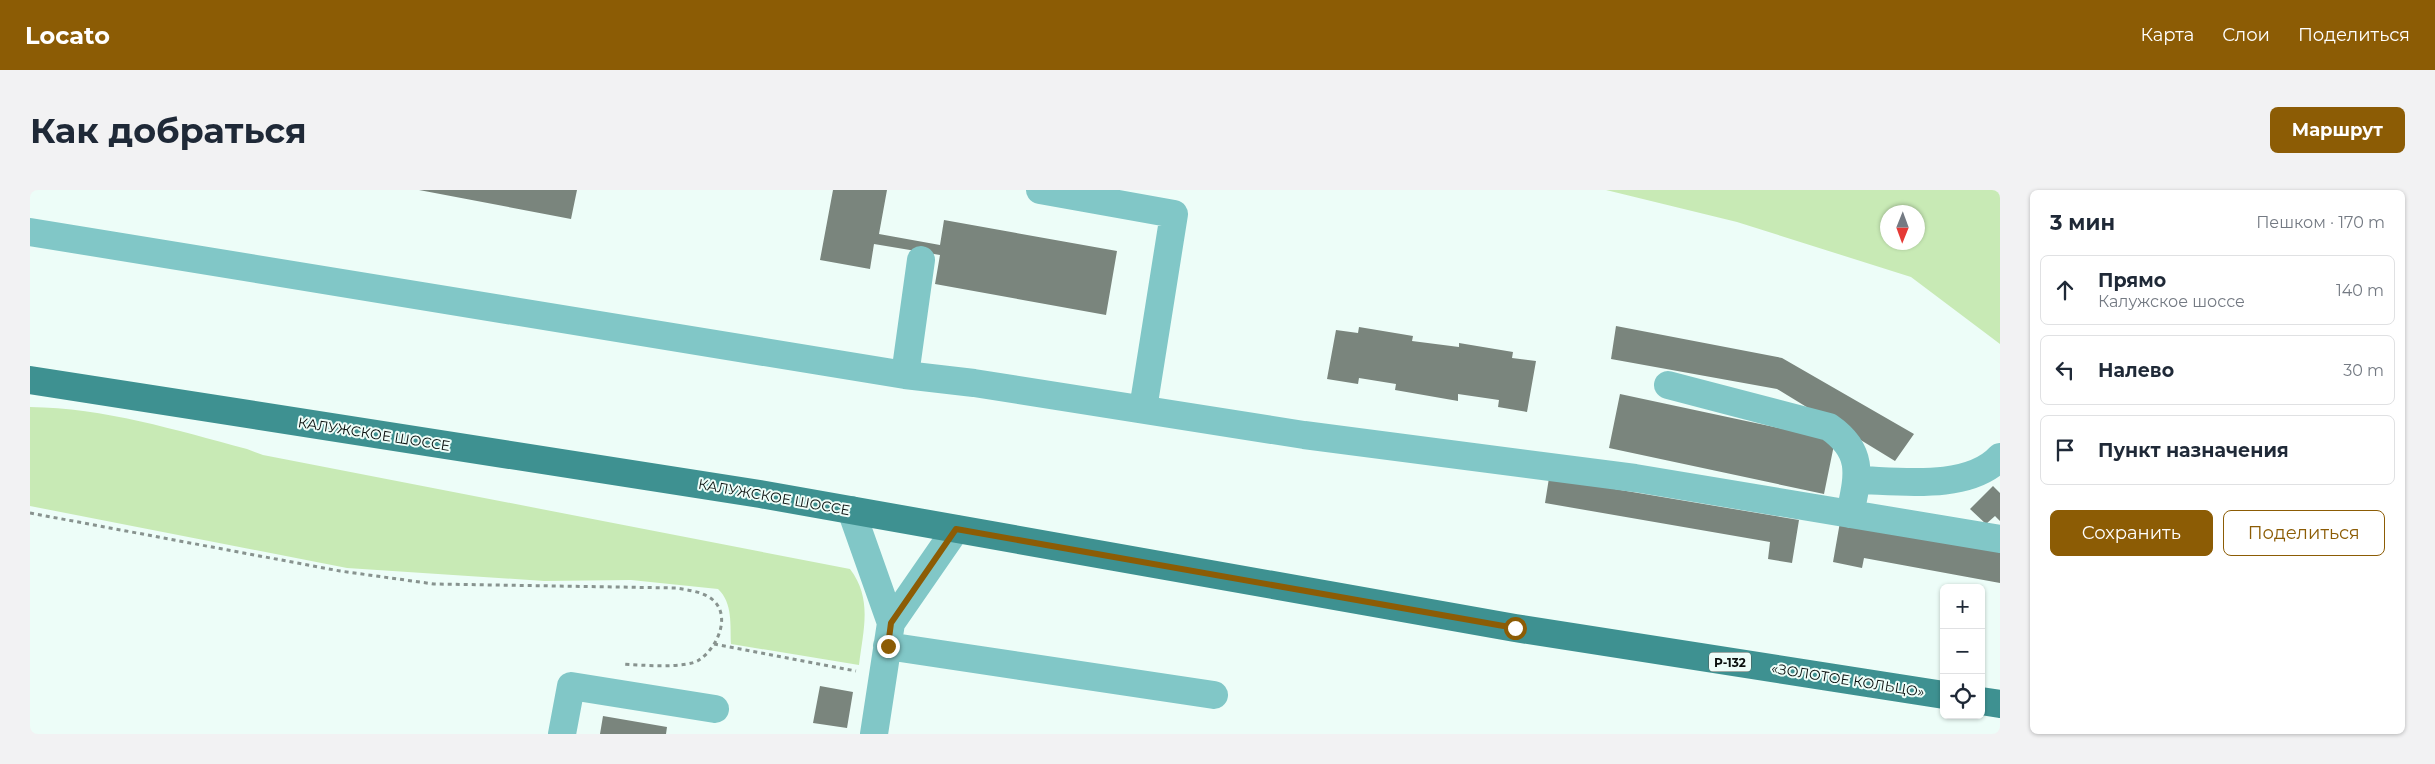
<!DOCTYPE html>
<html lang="ru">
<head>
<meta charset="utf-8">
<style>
  body { margin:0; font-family:Montserrat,sans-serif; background:#f2f2f3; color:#1f2937 }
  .controls { position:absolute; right:15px; bottom:15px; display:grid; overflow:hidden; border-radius:8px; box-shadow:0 1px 4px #0004 }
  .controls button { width:45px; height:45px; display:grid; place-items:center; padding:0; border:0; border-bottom:1px solid #e0e1e3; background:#fff; color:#1f2937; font:25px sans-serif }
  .compass { position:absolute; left:1850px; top:15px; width:45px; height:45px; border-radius:50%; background:#fff; box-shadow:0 1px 4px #0004; rotate:181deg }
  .stop { position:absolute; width:15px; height:15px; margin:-11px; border:4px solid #8c5c05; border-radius:50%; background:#fff }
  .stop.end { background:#8c5c05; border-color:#fff; box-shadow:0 1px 5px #0008 }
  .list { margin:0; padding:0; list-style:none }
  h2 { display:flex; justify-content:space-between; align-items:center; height:65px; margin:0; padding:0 20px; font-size:21px }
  h2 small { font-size:16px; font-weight:400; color:#747a83 }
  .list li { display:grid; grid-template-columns:32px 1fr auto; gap:15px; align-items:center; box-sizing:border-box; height:70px; margin:0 10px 10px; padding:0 10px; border:1px solid #e0e1e3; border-radius:8px }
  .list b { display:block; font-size:19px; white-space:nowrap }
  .list p { margin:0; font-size:16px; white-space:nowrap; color:#747a83 }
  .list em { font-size:16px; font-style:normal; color:#747a83 }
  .actions { display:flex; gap:10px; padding:15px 20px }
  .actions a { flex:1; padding:11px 0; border:1px solid #8c5c05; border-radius:8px; text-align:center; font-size:18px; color:#8c5c05 }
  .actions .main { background:#8c5c05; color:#fff }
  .icon { flex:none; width:28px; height:28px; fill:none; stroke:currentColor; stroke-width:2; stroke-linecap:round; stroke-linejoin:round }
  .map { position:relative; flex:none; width:1970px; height:544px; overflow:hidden; border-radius:8px }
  header { display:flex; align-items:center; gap:30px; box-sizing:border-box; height:70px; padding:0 25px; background:#8c5c05; color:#fff }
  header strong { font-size:24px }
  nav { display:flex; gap:28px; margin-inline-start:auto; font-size:18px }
  .intro { display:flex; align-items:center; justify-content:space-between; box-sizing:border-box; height:120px; padding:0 30px }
  h1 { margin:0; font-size:35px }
  .button { padding:12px 22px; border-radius:8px; background:#8c5c05; color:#fff; font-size:18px; font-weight:700 }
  main { display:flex; gap:30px; padding:0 30px }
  aside { flex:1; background:#fff; border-radius:8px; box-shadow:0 1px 4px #0004 }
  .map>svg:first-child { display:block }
</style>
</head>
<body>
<header>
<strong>Locato</strong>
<nav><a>Карта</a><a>Слои</a><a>Поделиться</a></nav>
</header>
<div class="intro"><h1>Как добраться</h1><a class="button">Маршрут</a></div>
<main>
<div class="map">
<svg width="1970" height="544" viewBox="0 0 1970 544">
  <rect width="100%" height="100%" fill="#edfdf8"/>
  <path fill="#c8eab5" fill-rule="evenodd" d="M1576 0H1970V154L1881 87 1707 32ZM1858 22H1888V52H1858Z
    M0 217C74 218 146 240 217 259L233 265 820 379C843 409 833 441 829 475L701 454C700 435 703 413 688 399L601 390 514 391 317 378 0 316Z"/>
  <path fill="#7a857d" d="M389 0H547L541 29Z
    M803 0H857L849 44 910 55 914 30 1087 61 1076 125 905 94 910 65 844 54 840 79 790 70Z
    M1586 136 1752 168 1884 244 1865 271 1747 199 1581 169Z
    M1329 137 1383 146 1382 151 1429 157V153L1483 162 1482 168 1506 171 1497 222 1468 217 1469 210 1428 204V211L1365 200 1366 194 1329 188 1328 194 1297 189 1306 140 1328 143Z
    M1590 204 1805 250 1794 304 1579 258Z
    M1519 288 1769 330 1762 373 1738 369 1740 352 1515 313Z
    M1963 296 1970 303V331L1965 326 1956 334 1940 319Z
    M1810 332 1970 362V393L1834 368 1832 378 1803 372Z
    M790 496 823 502 817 538 783 533Z
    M573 526 637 537 636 544H570Z"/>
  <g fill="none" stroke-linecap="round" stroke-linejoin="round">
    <path stroke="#88938f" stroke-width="3" stroke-dasharray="4 4" stroke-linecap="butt" d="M0 323 310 381 404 394 647 398C657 400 668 401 677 406 704 420 689 457 669 470 656 479 609 475 593 474
      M684 454 826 481"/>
    <path stroke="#81c7c7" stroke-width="28" d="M1010 0 1144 24 1113 219
      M0 42 875 185 944 193 1274 245 1605 288 1970 349
      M875 185 891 70
      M1638 195 1799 237C1835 262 1828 286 1820 324
      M1828 290C1869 291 1939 301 1970 267
      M821 320 861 433
      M857 456 1184 505
      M532 544 541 496 685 519
      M844 544 861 433 926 339"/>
    <path stroke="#3e9191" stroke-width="28" d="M0 190 730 304 1485 438 1914 505
      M1951 511 1970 514"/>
  </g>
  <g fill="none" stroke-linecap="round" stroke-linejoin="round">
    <path stroke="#8c5c05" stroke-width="6" d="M858 456 861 433 926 339 1485 438"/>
  </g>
  <g text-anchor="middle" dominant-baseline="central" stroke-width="4" stroke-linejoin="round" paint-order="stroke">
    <rect fill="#edfdf8" stroke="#4f5754" stroke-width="1" x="1679" y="462.5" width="42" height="19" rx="4"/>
    <g font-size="12" font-weight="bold" fill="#0b100e">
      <text x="1700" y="472">Р-132</text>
    </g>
    <g font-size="14" fill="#0b100e" stroke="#edfdf8">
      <text transform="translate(344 244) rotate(9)">КАЛУЖСКОЕ ШОССЕ</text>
      <text transform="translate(744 307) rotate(10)">КАЛУЖСКОЕ ШОССЕ</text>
      <text transform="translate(1818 490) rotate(9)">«ЗОЛОТОЕ КОЛЬЦО»</text>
    </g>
  </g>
</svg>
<div class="controls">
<button>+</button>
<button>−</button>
<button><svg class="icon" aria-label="locate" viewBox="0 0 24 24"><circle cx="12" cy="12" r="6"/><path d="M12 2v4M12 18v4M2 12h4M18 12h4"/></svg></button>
</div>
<svg class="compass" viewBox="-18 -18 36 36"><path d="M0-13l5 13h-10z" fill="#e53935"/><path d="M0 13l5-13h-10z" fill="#747a83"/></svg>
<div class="stop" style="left:1485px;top:438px"></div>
<div class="stop end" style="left:858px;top:456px"></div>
</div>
<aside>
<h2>3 мин<small>Пешком · 170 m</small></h2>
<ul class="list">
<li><svg class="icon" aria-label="ahead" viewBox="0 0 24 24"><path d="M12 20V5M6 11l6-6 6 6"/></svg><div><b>Прямо</b><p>Калужское шоссе</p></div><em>140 m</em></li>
<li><svg class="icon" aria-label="left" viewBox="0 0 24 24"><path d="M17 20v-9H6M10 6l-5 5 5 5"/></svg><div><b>Налево</b></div><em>30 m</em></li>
<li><svg class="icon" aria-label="arrive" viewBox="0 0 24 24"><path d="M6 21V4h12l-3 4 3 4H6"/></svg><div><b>Пункт назначения</b></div></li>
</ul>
<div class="actions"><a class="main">Сохранить</a><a>Поделиться</a></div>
</aside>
</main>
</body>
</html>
